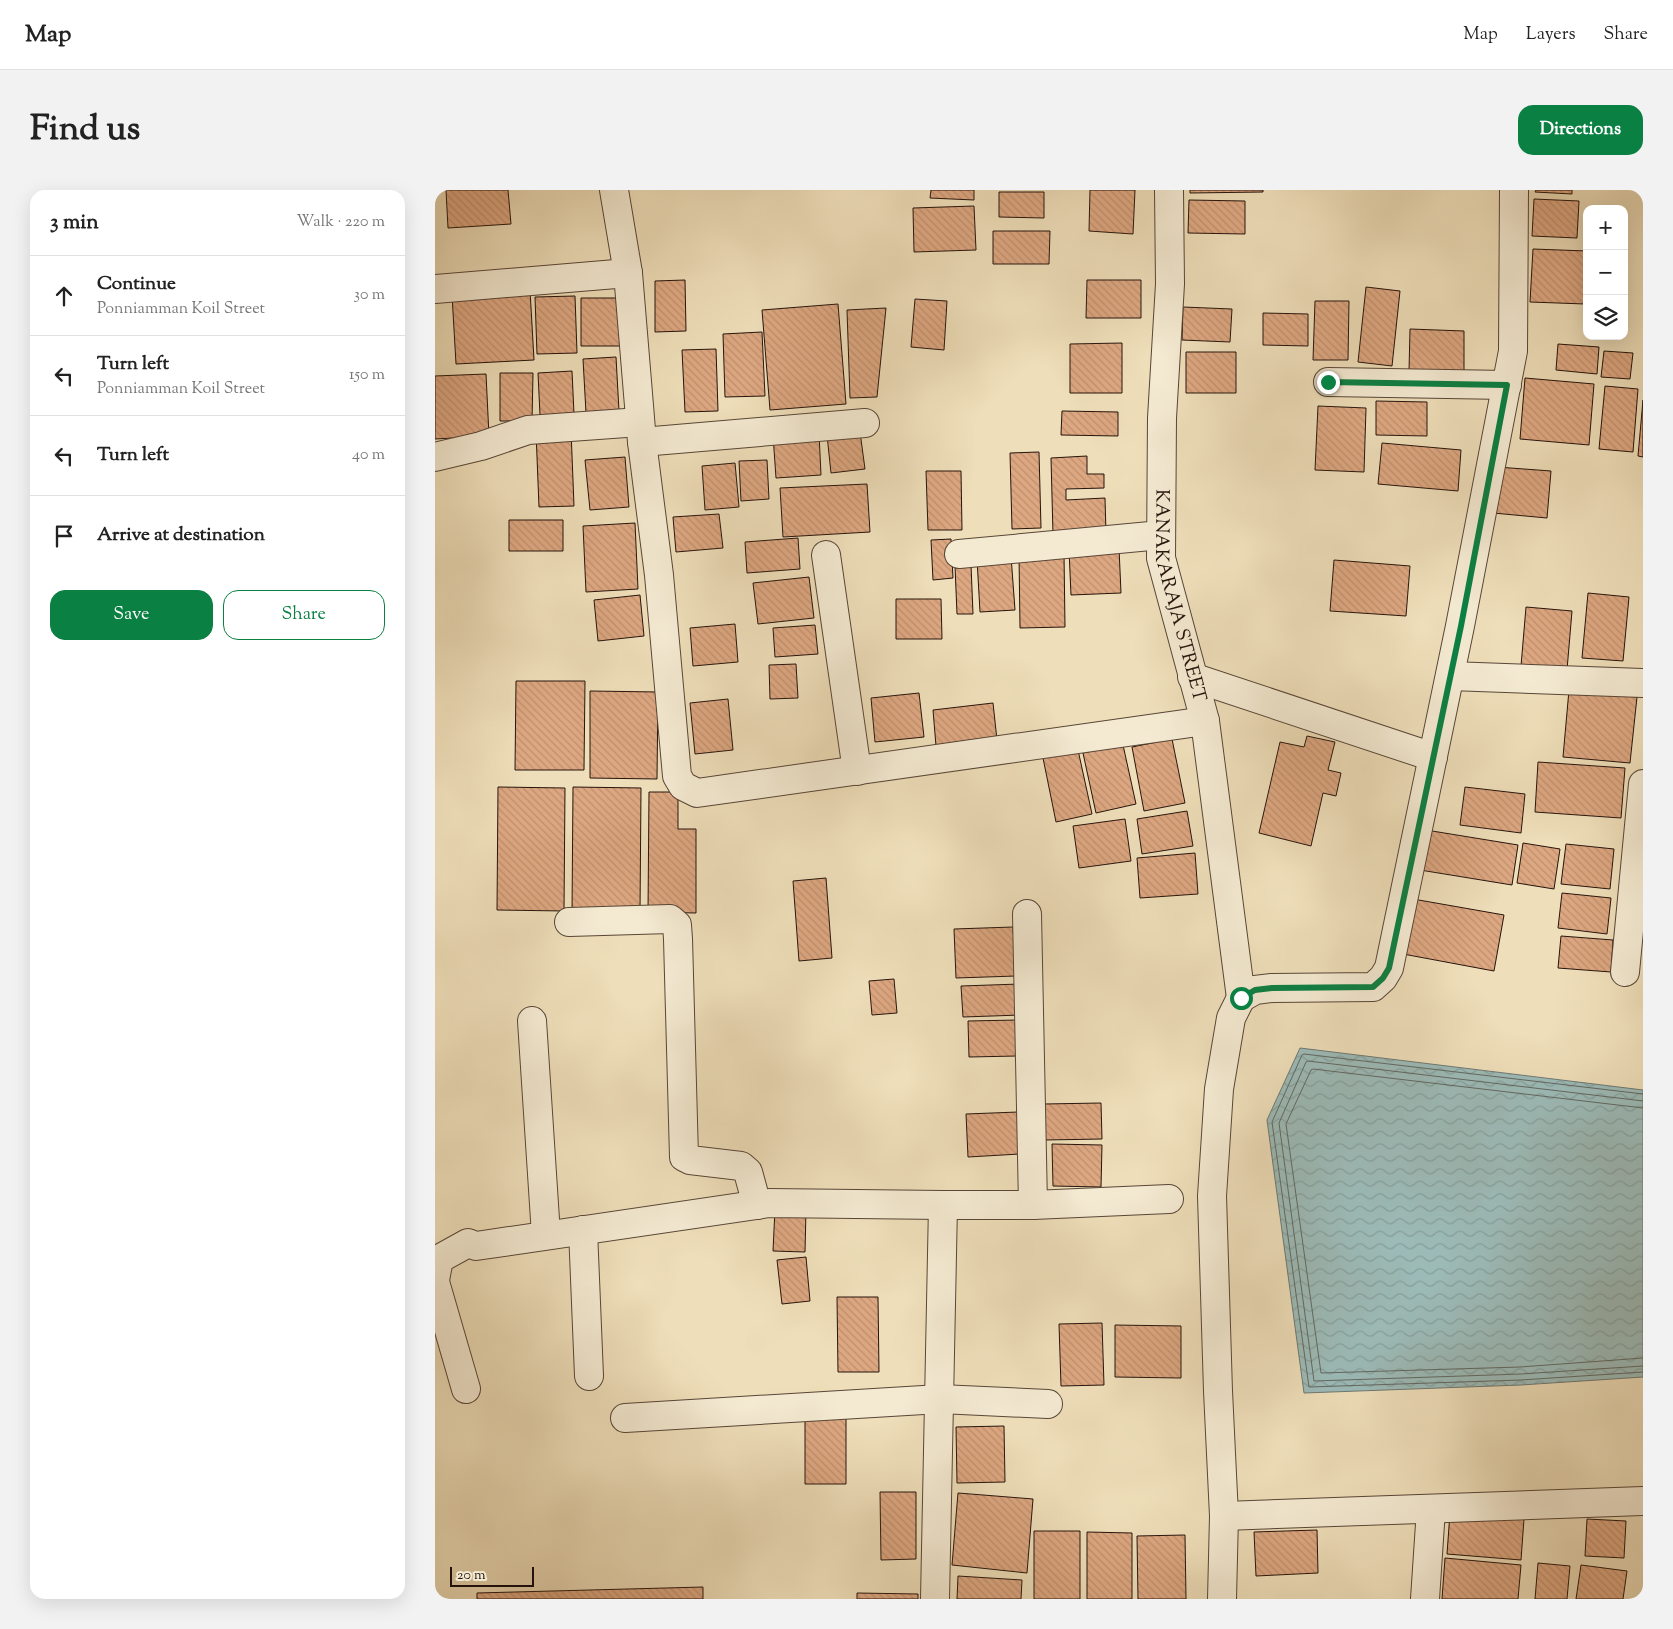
<!DOCTYPE html>
<html lang="en">
<head>
<meta charset="utf-8">
<style>
  body { margin:0; font-family:"Sorts Mill Goudy",serif; background:#f2f2f2; color:#222 }
  .controls { position:absolute; right:15px; top:15px; display:grid; overflow:hidden; border-radius:10px; box-shadow:0 5px 20px #0002 }
  .controls button { width:45px; height:45px; display:grid; place-items:center; padding:0; border:0; border-bottom:1px solid #e0e0e0; background:#fff; color:#222; font:25px sans-serif }
  .scale { position:absolute; left:15px; bottom:12px; width:84px; box-sizing:border-box; padding-left:5px; border:2px solid #26140c; border-top:0; font-size:14px; line-height:18px; white-space:nowrap; color:#26140c; -webkit-text-stroke:4px #f4ead2; paint-order:stroke }
  .stop { position:absolute; width:15px; height:15px; margin:-11px; border:4px solid #0b8043; border-radius:50%; background:#fff }
  .stop.end { background:#0b8043; border-color:#fff; box-shadow:0 1px 5px #0008 }
  .list { margin:0; padding:0; list-style:none }
  h2 { display:flex; justify-content:space-between; align-items:center; height:65px; margin:0; padding:0 20px; font-size:21px }
  h2 small { font-size:16px; font-weight:400; color:#767676 }
  .list li { display:grid; grid-template-columns:32px 1fr auto; gap:15px; align-items:center; box-sizing:border-box; height:80px; padding:0 20px; border-top:1px solid #e0e0e0 }
  .list b { display:block; font-size:19px; white-space:nowrap }
  .list p { margin:0; font-size:16px; white-space:nowrap; color:#767676 }
  .list em { font-size:16px; font-style:normal; color:#767676 }
  .actions { display:flex; gap:10px; padding:15px 20px }
  .actions a { flex:1; padding:11px 0; border:1px solid #0b8043; border-radius:15px; text-align:center; font-size:18px; color:#0b8043 }
  .actions .main { background:#0b8043; color:#fff }
  .icon { flex:none; width:28px; height:28px; fill:none; stroke:currentColor; stroke-width:2; stroke-linecap:round; stroke-linejoin:round }
  .map { position:relative; flex:none; width:1208px; height:1409px; overflow:hidden; border-radius:15px }
  header { display:flex; align-items:center; gap:30px; box-sizing:border-box; height:70px; padding:0 25px; background:#fff; border-bottom:1px solid #e0e0e0 }
  header strong { font-size:24px }
  nav { display:flex; gap:28px; margin-inline-start:auto; font-size:18px }
  .intro { display:flex; align-items:center; justify-content:space-between; box-sizing:border-box; height:120px; padding:0 30px }
  h1 { margin:0; font-size:35px }
  .button { padding:12px 22px; border-radius:15px; background:#0b8043; color:#fff; font-size:18px; font-weight:700 }
  main { display:flex; gap:30px; padding:0 30px }
  aside { flex:1; background:#fff; border-radius:15px; box-shadow:0 5px 20px #0002 }
  .map>svg:first-child { display:block }
</style>
</head>
<body>
<header>
<strong>Map</strong>
<nav><a>Map</a><a>Layers</a><a>Share</a></nav>
</header>
<div class="intro"><h1>Find us</h1><a class="button">Directions</a></div>
<main>
<aside>
<h2>3 min<small>Walk · 220 m</small></h2>
<ul class="list">
<li><svg class="icon" aria-label="ahead" viewBox="0 0 24 24"><path d="M12 20V5M6 11l6-6 6 6"/></svg><div><b>Continue</b><p>Ponniamman Koil Street</p></div><em>30 m</em></li>
<li><svg class="icon" aria-label="left" viewBox="0 0 24 24"><path d="M17 20v-9H6M10 6l-5 5 5 5"/></svg><div><b>Turn left</b><p>Ponniamman Koil Street</p></div><em>150 m</em></li>
<li><svg class="icon" aria-label="left" viewBox="0 0 24 24"><path d="M17 20v-9H6M10 6l-5 5 5 5"/></svg><div><b>Turn left</b></div><em>40 m</em></li>
<li><svg class="icon" aria-label="arrive" viewBox="0 0 24 24"><path d="M6 21V4h12l-3 4 3 4H6"/></svg><div><b>Arrive at destination</b></div></li>
</ul>
<div class="actions"><a class="main">Save</a><a>Share</a></div>
</aside>
<div class="map">
<svg width="1208" height="1409" viewBox="0 0 1208 1409">
  <defs>
    <pattern id="water-waves" width="16" height="10" patternUnits="userSpaceOnUse" patternTransform="scale(1.25)"><rect width="16" height="10" fill="#9cbbb8"/><path d="M0 5q4-4 8 0t8 0" fill="none" stroke="#86a09d"/></pattern>
    <pattern id="building-back-hatch" width="6" height="6" patternUnits="userSpaceOnUse" patternTransform="scale(1.25)"><rect width="6" height="6" fill="#dda781"/><path d="M-1 5l2 2M0 0l6 6M5-1l2 2" fill="none" stroke="#be8f6e"/></pattern>
  </defs>
  <rect width="100%" height="100%" fill="#eedeb9"/>
  <filter id="stains"><feTurbulence type="fractalNoise" baseFrequency=".004" numOctaves="4"/><feColorMatrix values="0 0 0 0 .2 0 0 0 0 .09 0 0 0 0 .02 0 0 0 .5 -.17"/></filter>
  <radialGradient id="worn" r=".72"><stop offset=".6" stop-color="#630" stop-opacity="0"/><stop offset="1" stop-color="#630" stop-opacity=".3"/></radialGradient>
  <path fill="url(#water-waves)" stroke="#6d7873" d="M865 858 1208 900V1187L1086 1195 869 1203 832 930Z"/>
  <g fill="none" stroke-linecap="round" stroke-linejoin="round">
    <path stroke="#616862" stroke-width="1" d="M1208 904 869 864 867 865 837 932 874 1197 1086 1190 1208 1182
      M1208 911 873 871 871 872 844 933 879 1191 1086 1184 1208 1176
      M1208 918 878 879 876 880 851 934 886 1183 1085 1177 1208 1168"/>
  </g>
  <path fill="url(#building-back-hatch)" stroke="#26140c" d="M11 0H73L76 34 13 38Z
    M496 0H539V10L495 8Z
    M655 0H700L698 44 654 41Z
    M755 0H828V2L755 3Z
    M1101 0H1137V4L1100 2Z
    M564 2H609V28L564 27Z
    M1099 9 1144 11 1142 48 1097 46Z
    M754 10 810 11V44L753 43Z
    M539 16 541 60 479 62 478 18Z
    M558 41H615L614 74H558Z
    M1098 59 1152 61 1150 114 1095 112Z
    M250 90 251 141 220 142V91Z
    M652 90H706V128H651Z
    M931 97 965 101 957 176 923 172Z
    M95 100 99 170 21 174 17 105Z
    M140 106 142 163 102 164 100 107Z
    M146 108H191V156H146Z
    M480 109 512 111 509 160 476 157Z
    M880 111H914L913 170H878Z
    M403 114 411 214 335 220 327 120Z
    M748 117 797 119 795 152 747 150Z
    M451 118 442 207 415 208 412 120Z
    M828 123 873 124V156L828 155Z
    M975 139 1029 141V182L974 181Z
    M327 142 330 206 290 207 288 144Z
    M687 153V203H635V154Z
    M1123 154 1164 157 1162 184 1121 180Z
    M281 159 283 221 250 222 247 160Z
    M1169 161 1198 163 1195 189 1166 187Z
    M751 162H801V203H751Z
    M181 167 184 221 151 223 148 169Z
    M137 181 139 224 105 225 103 183Z
    M65 183H98L97 231H65Z
    M51 184 54 246 0 249V186Z
    M1090 188 1159 194 1154 255 1085 249Z
    M1170 196 1203 199 1198 262 1164 259Z
    M1208 210V267L1203 266Z
    M941 211 992 212V246L941 245Z
    M883 216 931 218 929 282 880 280Z
    M627 221 683 222V246L626 245Z
    M136 240 139 316 104 317 101 242Z
    M425 242 430 279 396 283 392 245Z
    M384 243 386 285 341 288 338 245Z
    M947 253 1026 260 1023 301 943 294Z
    M604 262 606 338 577 339 575 263Z
    M652 266V284H669V298L631 299V310L670 308 671 343 618 344 616 268Z
    M190 267 194 317 155 320 150 270Z
    M332 270 334 309 306 311 304 271Z
    M300 273 304 317 270 320 267 276Z
    M1062 277 1116 281 1112 328 1058 323Z
    M491 281H526L527 340H493Z
    M432 294 435 342 348 347 345 298Z
    M284 324 288 358 241 362 238 327Z
    M74 330H128V361H74Z
    M200 333 203 399 151 402 148 336Z
    M363 348 365 379 312 383 310 352Z
    M516 349 518 388 498 390 496 350Z
    M684 358 686 403 636 405 634 360Z
    M629 364 630 437 585 438 584 365Z
    M576 366 580 420 545 422 542 369Z
    M899 370 975 376 971 426 895 421Z
    M536 375 538 424H522L520 376Z
    M374 387 379 428 323 434 318 393Z
    M1153 403 1194 407 1188 471 1147 468Z
    M205 405 209 446 163 451 159 410Z
    M461 409H506L507 449H461Z
    M1091 417 1137 421 1132 480 1086 476Z
    M300 434 303 472 258 476 255 438Z
    M380 435 383 464 340 467 338 438Z
    M361 474 363 508 335 509 334 475Z
    M81 491H150L149 580H80Z
    M1134 500 1202 507 1195 573 1128 567Z
    M155 501 223 502 222 589 155 588Z
    M484 503 489 547 440 552 436 508Z
    M293 509 298 560 260 564 255 513Z
    M558 513 562 550 501 556 498 520Z
    M872 546 900 552 893 580 906 583 901 606 888 603 876 656 824 643 845 552 869 557Z
    M737 549 750 613 709 621 697 557Z
    M688 555 701 614 661 623 648 563Z
    M643 560 657 624 621 632 608 568Z
    M1103 572 1190 578 1186 628 1100 622Z
    M63 597 130 598 129 721 62 720Z
    M138 597 206 598 205 723H137Z
    M1030 597 1090 604 1086 643 1025 635Z
    M214 602H243V639H261V723L213 722Z
    M752 621 758 656 707 664 702 629Z
    M690 629 696 671 644 678 638 636Z
    M991 640 1083 655 1077 695 985 680Z
    M1088 653 1125 659 1119 699 1082 693Z
    M1131 654 1179 659 1175 699 1126 694Z
    M760 663 763 704 705 708 702 668Z
    M391 688 397 768 364 771 358 691Z
    M1127 703 1176 708 1172 744 1123 738Z
    M978 709 1069 725 1059 781 968 764Z
    M578 737 581 786 521 788 519 739Z
    M1126 746 1178 750 1176 782 1123 778Z
    M459 789 462 823 437 825 434 791Z
    M585 794 586 825 528 827 526 796Z
    M582 830V866L534 867 533 831Z
    M666 913 667 949 610 950 609 914Z
    M583 922 585 964 533 967 531 924Z
    M617 954 667 955 666 997 618 996Z
    M340 1019 371 1020 370 1062 338 1061Z
    M371 1067 375 1111 347 1114 342 1070Z
    M402 1107H443L444 1182H403Z
    M667 1133 669 1195 626 1196 624 1134Z
    M680 1135 746 1136V1188L680 1187Z
    M370 1222H411V1294H370Z
    M569 1236 570 1292 522 1293 521 1237Z
    M445 1302H481V1369L446 1370Z
    M523 1303 598 1309 592 1383 517 1375Z
    M1015 1323 1089 1329 1086 1370 1012 1364Z
    M1152 1329 1191 1331 1189 1368 1150 1366Z
    M882 1340 883 1383 821 1386 819 1342Z
    M599 1341H645V1409H599Z
    M652 1342 697 1343V1409H652Z
    M750 1345 751 1409H703L702 1346Z
    M1010 1368 1086 1375 1083 1409H1007Z
    M1103 1373 1135 1376 1132 1409H1100Z
    M1146 1375 1192 1381 1188 1409H1141Z
    M523 1386 587 1390 586 1409H522Z
    M268 1397V1409H42V1403Z
    M422 1403 483 1404V1409H422Z"/>
  <g fill="none" stroke-linecap="round" stroke-linejoin="round">
    <g stroke="#584637" stroke-width="30">
      <g id="minor">
        <path d="M179 0 193 83"/>
        <path id="s1" d="M734 0 735 94 727 228 726 368 770 531 806 808"/>
        <path d="M0 99 193 83 207 252 224 385 242 586 248 596 262 603 770 531"/>
        <path d="M893 192 1072 195"/>
        <path d="M207 252 430 233"/>
        <path d="M0 267 46 256 93 240 205 232"/>
        <path d="M524 364 726 345"/>
        <path d="M391 365 422 581"/>
        <path d="M1015 486 1208 493"/>
        <path d="M757 487 998 567"/>
        <path d="M592 724 598 1015"/>
        <path d="M134 732 235 729 242 735 243 749 249 967 255 970 306 976 313 982 322 1015"/>
        <path d="M1190 782 1208 594"/>
        <path d="M806 808 820 800 837 798 938 797 948 788 954 778 1025 436 1078 161 1079 0"/>
        <path d="M97 831 111 1045"/>
        <path d="M148 1040 154 1186"/>
        <path d="M0 1090 4 1069 33 1053 41 1056 334 1013 508 1015"/>
        <path d="M0 1092 31 1199"/>
        <path d="M190 1228 505 1209 613 1214"/>
        <path d="M789 1326 1208 1311"/>
        <path d="M500 1409 508 1015H598L734 1009"/>
        <path d="M787 1409 789 1326 783 1201 777 1006 784 899 796 828 806 808"/>
        <path d="M990 1409 996 1319"/>
      </g>
    </g>
    <use href="#minor" stroke="#f4ead2" stroke-width="28"/>
  </g>
  <g fill="none" stroke-linecap="round" stroke-linejoin="round">
    <path stroke="#0b8043" stroke-width="6" d="M806 808 820 800 837 798 938 797 948 788 954 778 1026 436 1072 195 893 192"/>
  </g>
  <g text-anchor="middle" dominant-baseline="central" stroke-width="4" stroke-linejoin="round" paint-order="stroke">
    <g font-size="19" fill="#26140c" stroke="#f4ead2">
      <text stroke="none"><textPath href="#s1" startOffset="408">KANAKARAJA STREET</textPath></text>
    </g>
  </g>
  <rect width="100%" height="100%" filter="url(#stains)"/>
  <rect width="100%" height="100%" fill="url(#worn)"/>
</svg>
<div class="controls">
<button>+</button>
<button>−</button>
<button><svg class="icon" aria-label="layers" viewBox="0 0 24 24"><path d="M12 4l9 5-9 5-9-5zM3 14l9 5 9-5"/></svg></button>
</div>
<div class="scale">20 m</div>
<div class="stop" style="left:806px;top:808px"></div>
<div class="stop end" style="left:893px;top:192px"></div>
</div>
</main>
</body>
</html>
